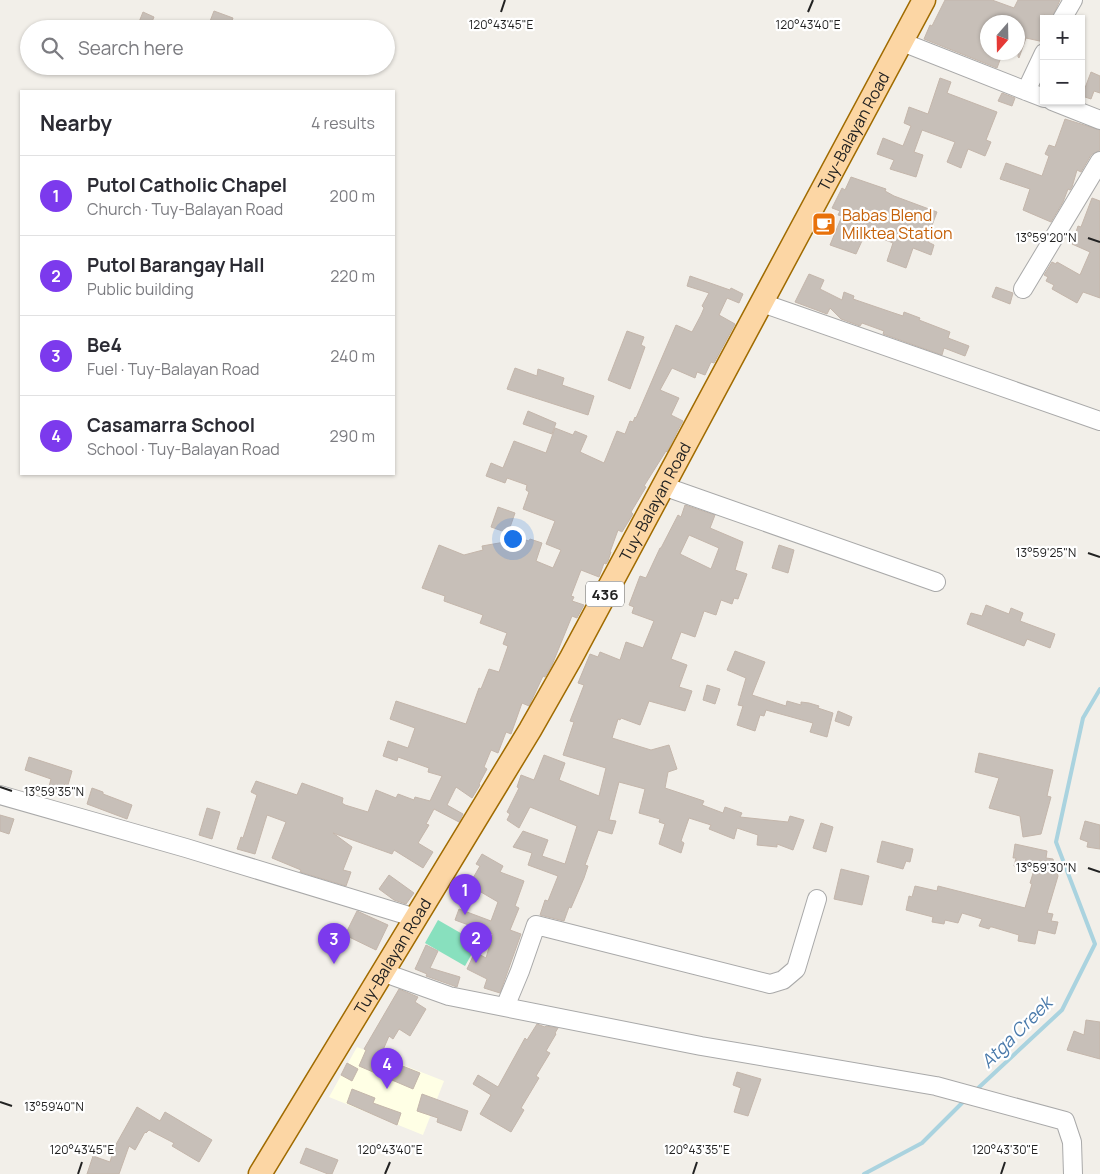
<!DOCTYPE html>
<html lang="en">
<head>
<meta charset="utf-8">
<style>
  body { margin:0; font-family:Manrope,sans-serif; background:#f2f2f3; color:#2b2b33 }
  .controls { position:absolute; right:15px; top:15px; display:grid; overflow:hidden; border-radius:0px; box-shadow:0 1px 4px #0004 }
  .controls button { width:45px; height:45px; display:grid; place-items:center; padding:0; border:0; border-bottom:1px solid #e1e1e2; background:#fff; color:#2b2b33; font:25px sans-serif }
  .compass { position:absolute; left:980px; top:15px; width:45px; height:45px; border-radius:50%; background:#fff; box-shadow:0 1px 4px #0004; rotate:200deg }
  .you { position:absolute; left:512px; top:538px; width:18px; height:18px; margin:-12px; border:4px solid #fff; border-radius:50%; background:#1a73e8; box-shadow:0 0 0 8px #1a73e833 }
  .badge { display:grid; place-items:center; width:32px; height:32px; border-radius:50%; background:#7c3aed; color:#fff; font-size:16px; font-weight:700 }
  .pin { position:absolute; translate:-50% -41px; filter:drop-shadow(0 1px 2px #0008) }
  .pin::after { content:''; position:absolute; top:26px; width:18px; height:15px; background:inherit; clip-path:polygon(0 0,100% 0,50% 100%) }
  .list { margin:0; padding:0; list-style:none }
  h2 { display:flex; justify-content:space-between; align-items:center; height:65px; margin:0; padding:0 20px; font-size:21px }
  h2 small { font-size:16px; font-weight:400; color:#7c7c81 }
  .list li { display:grid; grid-template-columns:32px 1fr auto; gap:15px; align-items:center; box-sizing:border-box; height:80px; padding:0 20px; border-top:1px solid #e1e1e2 }
  .list b { display:block; font-size:19px; white-space:nowrap }
  .list p { margin:0; font-size:16px; white-space:nowrap; color:#7c7c81 }
  .list em { font-size:16px; font-style:normal; color:#7c7c81 }
  .icon { flex:none; width:28px; height:28px; fill:none; stroke:currentColor; stroke-width:2; stroke-linecap:round; stroke-linejoin:round }
  .map { position:relative; flex:none; width:1100px; height:1174px; overflow:hidden }
  .search { position:absolute; background:#fff; box-shadow:0 1px 4px #0004; left:20px; top:20px; width:375px; height:55px; display:flex; align-items:center; gap:12px; box-sizing:border-box; padding:0 18px; border-radius:28px; color:#7c7c81; font-size:19px }
  .panel { position:absolute; background:#fff; box-shadow:0 1px 4px #0004; left:20px; top:90px; width:375px; height:385px; border-radius:0px }
  .map>svg:first-child { display:block }
</style>
</head>
<body>
<div class="map">
<svg width="1100" height="1174" viewBox="0 0 1100 1174">
  <rect width="100%" height="100%" fill="#f2efe9"/>
  <path fill="#ffffe5" d="M357 1047 444 1081 423 1135 329 1097Z"/>
  <path fill="#88e0be" d="M438 920 478 943 465 966 425 943Z"/>
  <g fill="none" stroke-linecap="round" stroke-linejoin="round">
    <path stroke="#aad3df" stroke-width="4" d="M975 1091 1062 1010 1095 944 1056 842 1083 718 1100 689
      M864 1174 922 1143 966 1099"/>
  </g>
  <path fill="#c7bfb8" stroke="#c4b6ab" fill-rule="evenodd" d="M945 0H992L1014 8 1018 0H1060L1052 18 1044 15V42L1026 38 1019 58 1018 57V22H988V52H1003L997 68 924 39 930 25 932 26Z
    M214 11 233 18 229 29H207Z
    M143 12 154 17 149 29 137 27Z
    M1091 72 1100 76V93L1094 91 1091 99 1082 96Z
    M940 78 951 82 947 93 997 112 986 140 991 142 985 156 968 149 961 168 947 162 955 142 922 130 914 152 923 155 916 177 890 169 894 160 877 154 883 138 903 146 911 126 904 123 909 107 928 114Z
    M1002 93 1015 98 1012 106 998 101Z
    M1065 119 1100 130V150L1091 155 1081 172 1077 170 1072 187 1070 190 1068 189 1063 202 1051 222 1023 210 1030 189 1000 179 1006 163 1042 176 1049 156 1045 154 1049 145 1055 147Z
    M851 177 886 189 885 191 894 196 937 212 928 236H930L928 242 934 245 931 255 913 248 906 268 887 261 893 243 866 232 856 254 830 245 842 216 838 215 840 211 832 208 842 188 845 190Z
    M1092 198 1100 201V298L1083 292 1077 303 1052 289 1054 285 1046 281 1048 277 1044 275 1052 262 1056 264 1057 262 1080 275 1090 252 1072 244 1078 226 1081 227Z
    M809 274 824 280 820 289 842 300 844 292 854 296 853 299 891 312 903 316 904 312 920 318 919 320 950 332 948 338 969 346 965 356 944 348 942 355 883 334 884 331 862 323 860 326 841 319 830 308 827 314 795 302Z
    M690 276 730 290 731 288 743 294 739 303 727 298 719 315 735 324 714 363 711 362 705 375 697 372 695 378 672 368 660 390 679 398 671 415 683 421 678 430 667 452 666 451 644 486 646 487 631 512 633 514 622 532 618 530 610 552H611L608 561 606 564 604 563 599 577 581 570 571 596 574 597 572 601 584 605 577 618 572 616 552 665 545 677 543 676 529 706 522 703 511 734 506 732 498 753 491 750 484 767 487 769 479 784 480 785 472 798 456 787 447 805 463 814 459 822 434 809 426 824 429 825 418 843 433 852 423 868 394 850 392 854 333 833 352 847 343 870 351 872 346 886 300 872 301 870 272 858 286 822 267 815 255 854 237 849 241 837 243 838 257 795 251 792 256 781 297 795 302 783 343 798 342 803 345 805 368 812 376 790 396 798 398 794 414 800 415 797 430 801 442 776 428 772 429 768 398 757 397 761 383 756 388 741 408 748 415 728 390 719 396 701 466 724 479 688 481 689 489 669 499 672 508 646 503 644 507 633 480 623 483 615 444 601 445 596 422 588 439 545 464 555 483 550 482 546 522 539 529 541 530 539 542 543 536 561 553 568 561 550 546 544 555 521 523 509 529 492 526 490 527 485 507 478 505 483 486 476 491 463 503 468 514 441 546 453 555 428 573 435 575 431 587 436 580 452 604 463 617 431 625 434 630 421 633 422 635 417 636 418 676 325 692 332 701 315 704 308 702 306 709 293 687 286Z
    M996 287 1013 293 1010 304 992 297Z
    M627 331 644 337 641 345 645 347 630 389 608 380Z
    M515 368 537 376 538 369 564 378 562 385 594 396 588 415 507 389Z
    M528 411 556 423 552 434 523 424Z
    M685 505 715 515 710 528 743 542 735 570 747 574 738 599 734 598 732 604 721 600 716 615 704 611 695 637 681 632 671 659 687 665 679 687 692 691 685 711 649 701 640 725 621 718 620 720 618 719 612 738 651 750 669 745 677 769 668 772 665 788 704 801 702 805 723 813 725 807 742 813 740 817 788 822 790 816 804 820 793 850 777 844V847L757 845 758 835 737 828 734 839 709 829 711 825 689 818 681 841 684 843 681 853 659 844 665 824 659 822 660 819 639 813 645 789 619 782 609 820 616 821 612 834 598 830 585 865 588 866 584 878 571 908 569 907 564 921 540 915 545 900 548 901 558 876 528 865 532 853 513 847 523 831 548 840 542 856 565 864 577 826 530 807 519 828 507 820 510 814 507 812 519 788 517 787 521 775 534 780 544 755 565 763 559 780 599 796 606 768 563 755 574 722 570 721 584 685 578 683 590 654 598 657 600 652 620 660 626 642 643 648 654 621 632 613 634 607 629 605 640 576 646 578 660 548H661L678 515 681 517ZM689 535 719 548 711 569 680 554Z
    M498 507 515 513 508 533 491 527Z
    M779 545 794 550 788 573 772 568Z
    M986 605 1009 614 1011 608 1023 613 1020 621 1055 634 1050 648 1027 639 1024 646 967 624 971 613 982 616Z
    M735 651 765 662 752 695 786 706 787 701 801 705V702L809 703 819 706 818 708 833 713 827 737 810 732 813 723 766 710 764 716 760 715 755 731 737 725 743 706 738 705 746 678 727 670Z
    M707 685 720 689 715 704 703 700Z
    M838 711 852 717 849 726 835 721Z
    M979 753 1053 770 1047 796 1051 797 1041 834 1023 837 1020 816 989 808 999 778 975 772Z
    M29 757 72 771 68 785 65 784 61 794 48 790 51 779 25 770Z
    M92 788 103 792V794L132 805 127 819 87 804Z
    M207 808 220 812 212 839 199 835Z
    M0 815 14 819 9 834 0 831Z
    M1085 821 1100 825V849L1087 847 1088 842 1080 839Z
    M821 823 833 827 826 852 813 848Z
    M882 841 913 849 910 862 906 861 903 869 877 862Z
    M1015 844 1047 851 1046 858 1053 859 1058 876 1047 913 1053 914 1051 921 1058 922 1055 934 1038 930 1035 944 1018 941 1019 935 992 927H990L989 929 979 926 982 919 962 913 958 923 945 920 944 924 932 922 933 917 906 910 909 896 912 897 915 886 937 891 938 886 1025 908 1032 884 1030 883 1034 870 1014 866 1016 858H1013Z
    M482 854 503 866 500 872 524 881 515 906 519 908 510 930 521 934 500 993 484 988 487 979 467 969 475 952 486 958 493 934 455 920 459 909 491 921 498 902 469 885 480 866 476 864Z
    M841 869 869 876 862 905 834 899Z
    M389 875 414 893 406 904 394 900 379 889Z
    M357 911 388 925 376 950 345 935Z
    M426 945 438 951 430 968 460 977 457 987 426 976 427 974 415 969Z
    M399 989 418 997 415 1002 426 1009 410 1036 399 1029 393 1039 389 1036 380 1057 420 1073 413 1089 359 1066 366 1050 364 1049Z
    M1086 1020 1100 1022V1059L1067 1050 1074 1031 1084 1035Z
    M537 1024 545 1027 546 1026 558 1028 555 1033 556 1034 546 1051 550 1053 536 1076 539 1078 521 1108 524 1110 511 1132 480 1114 491 1095 473 1084 478 1075 498 1087 525 1038 527 1040Z
    M347 1063 358 1069 352 1081 341 1075Z
    M737 1072 761 1079 748 1116 734 1112 741 1088 733 1085Z
    M352 1089 375 1098 373 1103 401 1113 397 1125 347 1103Z
    M422 1094 468 1111 461 1131 437 1122 438 1118 417 1111Z
    M137 1107 160 1121 165 1112 212 1140 199 1162 172 1146 174 1143 149 1130 146 1133 145 1132 135 1150 129 1146 119 1174H87L93 1156 110 1162 114 1148Z
    M306 1148 338 1160 332 1174H328L300 1163Z"/>
  <g fill="none" stroke-linecap="round" stroke-linejoin="round">
    <g stroke="#a9a9a9" stroke-width="20">
      <path id="minor" d="M1062 19 1073 0
        M902 42 1044 98
        M1026 91 1044 53
        M1052 101 1100 120
        M1023 289 1100 161
        M762 303 1100 421
        M663 486 936 582
        M0 795 186 848 416 918
        M382 972 449 996 701 1046 936 1086 1065 1121 1072 1142 1073 1174
        M505 1007 520 971 536 925 770 984 783 980 796 969 817 899"/>
    </g>
    <g stroke="#a06b00" stroke-width="25">
      <g id="major">
        <path id="s1" d="M260 1174 530 730 571 658 924 0"/>
      </g>
    </g>
    <use href="#minor" stroke="#fff" stroke-width="18"/>
    <use href="#major" stroke="#fcd6a4" stroke-width="22"/>
  </g>
  <path fill="none" stroke="#222" stroke-width="2" d="M501 12 505 0M808 12 813 0M1088 238 1100 242M1088 553 1100 557M0 787 12 791M1088 868 1100 872M0 1102 12 1106M78 1174 82 1162M385 1174 390 1162M693 1174 697 1162M1001 1174 1005 1162"/>
  <defs>
    <g id="cafe-square" transform="scale(1.25)"><rect x="-9" y="-9" width="18" height="18" rx="4" fill="#e8710a" stroke="#fff"/><path d="M-5.5-4.5H6V0H3Q3 3.5 0 3.5H-2.5Q-5.5 3.5-5.5 0ZM3-3.2v2h1.7v-2ZM-6 4.5H4V6H-6Z" fill="#fff"/></g>
  </defs>
  <g fill-rule="evenodd">
    <use href="#cafe-square" x="824" y="224"/>
  </g>
  <g text-anchor="middle" dominant-baseline="central" stroke-width="4.5" stroke-linejoin="round" paint-order="stroke">
    <rect fill="#fff" stroke="#646464" stroke-width="1" x="586" y="581.5" width="38" height="25" rx="4"/>
    <g font-size="15" font-weight="bold" fill="#222">
      <text x="605" y="594">436</text>
    </g>
    <g font-size="16" fill="#222" stroke="#fff">
      <text stroke="none"><textPath href="#s1" startOffset="1200">Tuy-Balayan Road</textPath></text>
      <text stroke="none"><textPath href="#s1" startOffset="780">Tuy-Balayan Road</textPath></text>
      <text stroke="none"><textPath href="#s1" startOffset="255">Tuy-Balayan Road</textPath></text>
    </g>
    <g font-size="16" fill="#c56008" stroke="#fff" text-anchor="start">
      <text x="842" y="215">Babas Blend<tspan x="842" dy="18">Milktea Station</tspan></text>
    </g>
    <g font-size="18" font-style="italic" fill="#4a7aab" stroke="#fff">
      <text transform="translate(1016 1032) rotate(-45)">Atga Creek</text>
    </g>
  </g>
  <g font-size="12" text-anchor="middle" fill="#222" stroke="#fff" stroke-width="4.5" stroke-linejoin="round" paint-order="stroke">
    <text x="501" y="29">120°43'45"E</text>
    <text x="808" y="29">120°43'40"E</text>
    <text x="1046" y="242">13°59'20"N</text>
    <text x="1046" y="557">13°59'25"N</text>
    <text x="54" y="796">13°59'35"N</text>
    <text x="1046" y="872">13°59'30"N</text>
    <text x="54" y="1111">13°59'40"N</text>
    <text x="82" y="1154">120°43'45"E</text>
    <text x="390" y="1154">120°43'40"E</text>
    <text x="697" y="1154">120°43'35"E</text>
    <text x="1005" y="1154">120°43'30"E</text>
  </g>
</svg>
<div class="controls">
<button>+</button>
<button>−</button>
</div>
<svg class="compass" viewBox="-18 -18 36 36"><path d="M0-13l5 13h-10z" fill="#e53935"/><path d="M0 13l5-13h-10z" fill="#7c7c81"/></svg>
<div class="you"></div>
<div class="pin badge" style="left:465px;top:915px">1</div>
<div class="pin badge" style="left:476px;top:963px">2</div>
<div class="pin badge" style="left:334px;top:964px">3</div>
<div class="pin badge" style="left:387px;top:1089px">4</div>
<div class="search"><svg class="icon" aria-label="search" viewBox="0 0 24 24"><circle cx="10" cy="10" r="6"/><path d="M15 15l6 6"/></svg>Search here</div>
<section class="panel">
<h2>Nearby<small>4 results</small></h2>
<ul class="list">
<li><span class="badge">1</span><div><b>Putol Catholic Chapel</b><p>Church · Tuy-Balayan Road</p></div><em>200 m</em></li>
<li><span class="badge">2</span><div><b>Putol Barangay Hall</b><p>Public building</p></div><em>220 m</em></li>
<li><span class="badge">3</span><div><b>Be4</b><p>Fuel · Tuy-Balayan Road</p></div><em>240 m</em></li>
<li><span class="badge">4</span><div><b>Casamarra School</b><p>School · Tuy-Balayan Road</p></div><em>290 m</em></li>
</ul>
</section>
</div>
</body>
</html>
